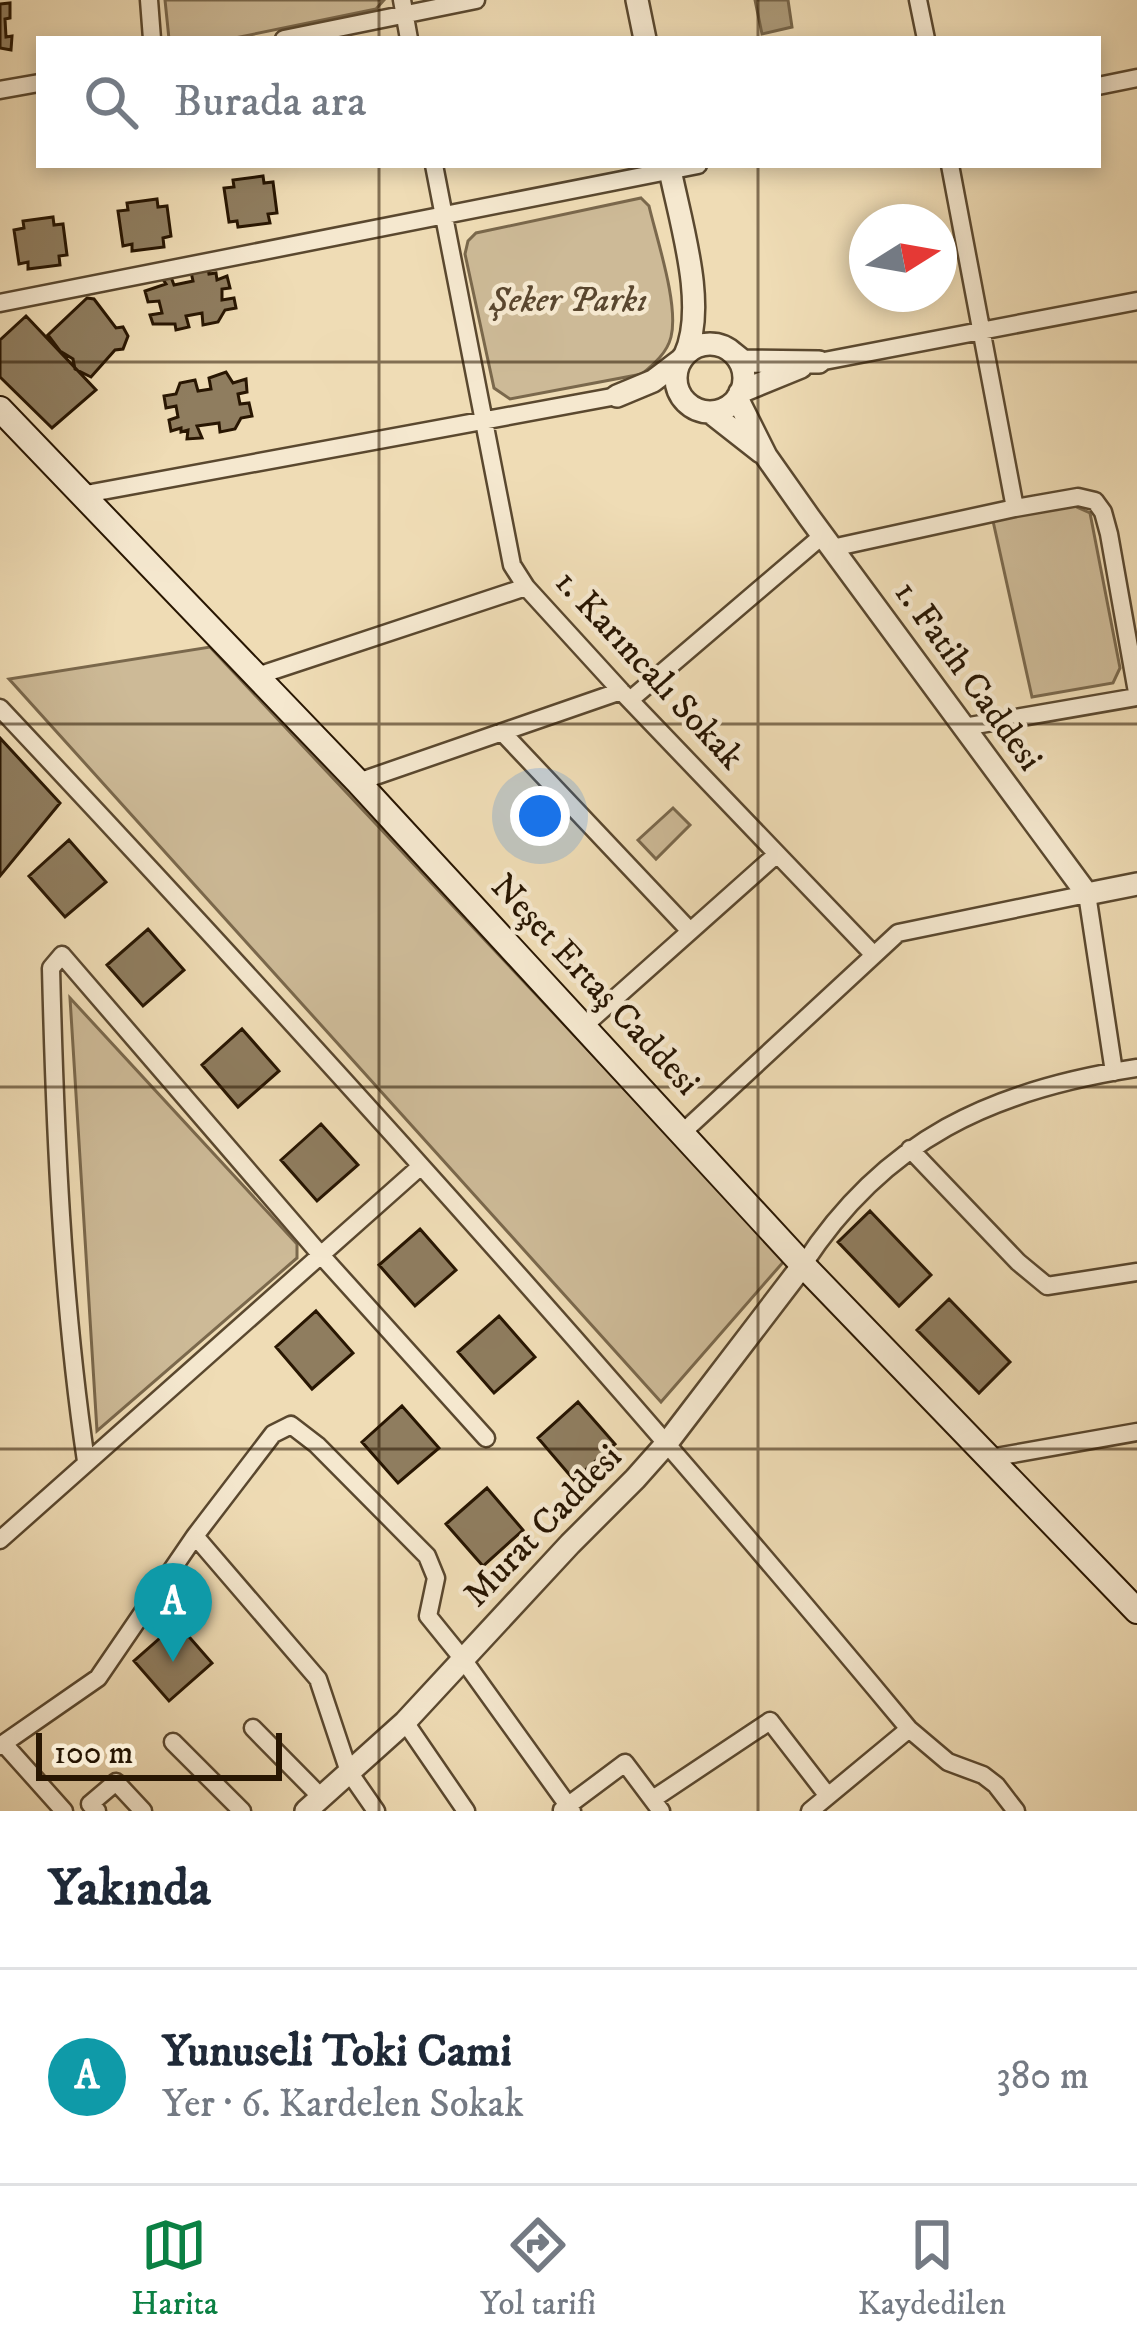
<!DOCTYPE html>
<html lang="tr">
<head>
<meta charset="utf-8">
<style>
  body { margin:0; font-family:"IM FELL DW Pica",serif; background:#f6f6f7; color:#1f2937 }
  .compass { position:absolute; left:849px; top:204px; width:108px; height:108px; border-radius:50%; background:#fff; box-shadow:0 6px 18px #0003; rotate:79deg }
  .scale { position:absolute; left:36px; bottom:30px; width:246px; box-sizing:border-box; padding-left:12px; border:6px solid #281602; border-top:0; font-size:33px; line-height:42px; white-space:nowrap; color:#281602; -webkit-text-stroke:9px #f5e8cf; paint-order:stroke }
  .you { position:absolute; left:540px; top:816px; width:42px; height:42px; margin:-30px; border:9px solid #fff; border-radius:50%; background:#1a73e8; box-shadow:0 0 0 18px #1a73e833 }
  .badge { display:grid; place-items:center; width:78px; height:78px; border-radius:50%; background:#0b8043; color:#fff; font-size:39px; font-weight:700 }
  .pin { position:absolute; translate:-50% -99px; filter:drop-shadow(0 3px 6px #0008) }
  .pin::after { content:''; position:absolute; top:63px; width:42px; height:36px; background:inherit; clip-path:polygon(0 0,100% 0,50% 100%) }
  .list { margin:0; padding:0; list-style:none }
  h2 { display:flex; justify-content:space-between; align-items:center; height:156px; margin:0; padding:0 48px; font-size:51px }
  h2 small { font-size:39px; font-weight:400; color:#747a83 }
  .list li { display:grid; grid-template-columns:78px 1fr auto; gap:36px; align-items:center; box-sizing:border-box; height:216px; padding:0 48px; border-top:3px solid #e0e1e3 }
  .list b { display:block; font-size:45px; white-space:nowrap }
  .list p { margin:0; font-size:39px; white-space:nowrap; color:#747a83 }
  .list em { font-size:39px; font-style:normal; color:#747a83 }
  .icon { flex:none; width:66px; height:66px; fill:none; stroke:currentColor; stroke-width:2; stroke-linecap:round; stroke-linejoin:round }
  .map { position:relative; flex:none; width:1137px; height:1811px; overflow:hidden }
  .search { position:absolute; background:#fff; box-shadow:0 6px 18px #0003; left:36px; right:36px; top:36px; height:132px; display:flex; align-items:center; gap:30px; box-sizing:border-box; padding:0 42px; border-radius:0px; color:#747a83; font-size:45px }
  .sheet { height:372px; background:#fff }
  nav { display:flex; justify-content:space-around; align-items:center; box-sizing:border-box; height:168px; border-top:3px solid #e0e1e3; background:#fff; font-size:33px; color:#747a83 }
  nav a { display:grid; justify-items:center; gap:6px }
  nav .on { color:#0b8043 }
  .map>svg:first-child { display:block }
</style>
</head>
<body>
<div class="map">
<svg width="1137" height="1811" viewBox="0 0 1137 1811">
  <rect width="100%" height="100%" fill="#efdcb5"/>
  <filter id="stains"><feTurbulence type="fractalNoise" baseFrequency=".00167" numOctaves="4"/><feColorMatrix values="0 0 0 0 .2 0 0 0 0 .09 0 0 0 0 .02 0 0 0 .5 -.17"/></filter>
  <radialGradient id="worn" r=".72"><stop offset=".6" stop-color="#630" stop-opacity="0"/><stop offset="1" stop-color="#630" stop-opacity=".3"/></radialGradient>
  <path fill="#cdba97" stroke="#7a684c" stroke-width="3" d="M165 0H384L376 9 230 39H169Z
    M641 198 649 206C657 240 679 305 671 337 667 353 654 364 642 374L510 399 494 388 465 254 468 241 476 233Z
    M1070 504 1090 513 1120 668 1113 683 1032 697 993 521Z
    M210 647 785 1260 661 1402 9 679Z
    M673 808 690 825 656 859 638 840Z
    M70 998 297 1244V1258L97 1431Z"/>
  <path fill="#ab9978" stroke="#776549" stroke-width="3" d="M755 0H788L792 27 762 34Z"/>
  <path fill="#8f7d5f" stroke="#281602" stroke-width="3" d="M10 3V18L5 19 6 37 12 36 11 50 0 48V4Z
    M263 176 264 183 273 182 277 213 268 214 270 223 238 227 237 221 229 222 224 188 234 187 233 180Z
    M157 199 158 207 167 206 171 236 163 238 164 247 132 251V244L123 246 118 211 128 210 127 203Z
    M53 217 54 225 63 224 67 255 59 256 60 265 28 269V262L19 264 14 230 24 228 23 221Z
    M208 268 209 274 216 273 217 280 227 276 230 288 222 289V300L234 298 236 308 225 310 218 322 203 325 202 313 186 316 189 327 176 330 175 324H153L150 315 162 313 159 301 148 302 145 291 166 284 162 278 171 277 174 285 193 281 191 272Z
    M87 298 94 299 116 328 123 327 128 336 123 349 115 350 91 377 75 369 73 359 60 351 48 335Z
    M26 316 96 390 52 428 0 377V340Z
    M226 372 233 383 246 379 247 392 238 394 240 404 249 403 252 416 241 418 235 429 220 432 219 423 197 426 202 438 187 439 188 430 181 432V428L171 431 169 420 178 417 176 406 166 408 164 396 176 394 180 383 195 380 198 391 211 389 209 378Z
    M0 738 60 803 0 876Z
    M69 840 106 882 65 917 29 876Z
    M148 929 184 970 143 1006 107 965Z
    M242 1029 279 1071 238 1107 202 1065Z
    M321 1124 358 1165 317 1201 281 1160Z
    M870 1211 931 1275 899 1306 838 1242Z
    M420 1229 456 1270 415 1306 379 1265Z
    M949 1299 1010 1362 979 1393 917 1330Z
    M316 1311 353 1353 312 1389 276 1347Z
    M499 1316 535 1357 494 1393 458 1352Z
    M578 1402 615 1444 574 1480 538 1438Z
    M402 1406 439 1448 398 1483 362 1442Z
    M487 1488 523 1530 483 1566 446 1524Z
    M177 1623 212 1663 169 1701 134 1661Z"/>
  <g fill="none" stroke-linecap="round" stroke-linejoin="round">
    <g stroke="#5a482f" stroke-width="21">
      <path id="minor" d="M149 0 152 39
        M402 0 409 39
        M918 0 926 39
        M284 39 476 0
        M1098 86 1137 78
        M0 90 39 83
        M434 165 512 565 526 587 621 691 874 955
        M950 165 1015 508
        M0 303 698 165
        M819 362 1137 301
        M86 494 617 396
        M832 548 1015 508 1078 497 1095 501 1103 512 1109 534 1137 692
        M257 676 526 587
        M630 700 822 536
        M0 708C312 1040 618 1379 909 1729L948 1762 983 1775 996 1785 1016 1811
        M964 727 1137 697
        M502 732 690 931
        M358 782 621 691
        M585 1025 777 854
        M682 1133 898 933 1087 894 1114 1072
        M910 1149 1018 1262 1047 1286 1137 1272
        M803 1265C885 1139 992 1090 1137 1068
        M990 1458 1137 1432
        M86 1461C62 1299 55 1132 51 968L62 955 320 1254 486 1438
        M195 1536 318 1679 349 1772 376 1811
        M0 1540 421 1166
        M405 1722 466 1811
        M253 1728 321 1797
        M173 1742 242 1811
        M5 1745 64 1811
        M0 1746 98 1678 195 1536 273 1434 291 1425 317 1445 427 1556 436 1578 428 1616 462 1658 572 1811
        M653 1799 770 1721 828 1796
        M562 1810 625 1763 661 1811
        M97 1811 90 1804 116 1782 143 1811
        M810 1811 909 1729"/>
    </g>
    <g stroke="#5a482f" stroke-width="26">
      <path id="tertiary" d="M637 0 645 39
        M669 165C679 218 708 305 685 355
        M676 378a34 34 0 1 1 68 0a34 34 0 1 1-68 0Z
        M733 353 743 361 819 362
        M740 392 801 367
        M617 396 653 381 682 359
        M737 398 766 456 809 517 1087 894 1137 884
        M710 412 761 452
        M306 1811 405 1722 570 1544 635 1479 667 1443 803 1265"/>
    </g>
    <g stroke="#281602" stroke-width="28">
      <path id="secondary" d="M0 409 358 782 803 1265 1137 1611"/>
    </g>
    <use href="#minor" stroke="#f5e8cf" stroke-width="16"/>
    <use href="#tertiary" stroke="#f5e8cf" stroke-width="21"/>
    <use href="#secondary" stroke="#f5e8cf" stroke-width="24"/>
  </g>
  <path fill="none" stroke="#281602" stroke-width="3" stroke-opacity="0.55" d="M379 0V39M758 0V39M379 165V1811M758 165V1811M0 362H1137M0 724H1137M0 1087H1137M0 1449H1137"/>
  <g text-anchor="middle" dominant-baseline="central" stroke-width="9" stroke-linejoin="round" paint-order="stroke">
    <g font-size="36" font-style="italic" fill="#5a472f" stroke="#f5e8cf">
      <text x="568" y="300">Şeker Parkı</text>
    </g>
    <g font-size="36" fill="#281602" stroke="#f5e8cf">
      <text transform="translate(649 670) rotate(47)">1. Karıncalı Sokak</text>
      <text transform="translate(968 676) rotate(54)">1. Fatih Caddesi</text>
      <text transform="translate(595 985) rotate(47)">Neşet Ertaş Caddesi</text>
      <text transform="translate(543 1526) rotate(-46)">Murat Caddesi</text>
    </g>
  </g>
  <rect width="100%" height="100%" filter="url(#stains)"/>
  <rect width="100%" height="100%" fill="url(#worn)"/>
</svg>
<svg class="compass" viewBox="-18 -18 36 36"><path d="M0-13l5 13h-10z" fill="#e53935"/><path d="M0 13l5-13h-10z" fill="#747a83"/></svg>
<div class="scale">100 m</div>
<div class="you"></div>
<div class="pin badge" style="left:173px;top:1662px;background:#0f9aa8">A</div>
<div class="search"><svg class="icon" aria-label="search" viewBox="0 0 24 24"><circle cx="10" cy="10" r="6"/><path d="M15 15l6 6"/></svg>Burada ara</div>
</div>
<section class="sheet">
<h2>Yakında<small></small></h2>
<ul class="list">
<li><span class="badge" style="background:#0f9aa8">A</span><div><b>Yunuseli Toki Cami</b><p>Yer · 6. Kardelen Sokak</p></div><em>380 m</em></li>
</ul>
</section>
<nav>
<a class="on"><svg class="icon" aria-label="map" viewBox="0 0 24 24"><path d="M3 6l6-2 6 2 6-2v14l-6 2-6-2-6 2zM9 4v14M15 6v14"/></svg>Harita</a>
<a><svg class="icon" aria-label="directions" viewBox="0 0 24 24"><path d="M12 3l9 9-9 9-9-9zM9 14v-3h6M13 9l2 2-2 2"/></svg>Yol tarifi</a>
<a><svg class="icon" aria-label="saved" viewBox="0 0 24 24"><path d="M7 4h10v16l-5-4-5 4z"/></svg>Kaydedilen</a>
</nav>
</body>
</html>
